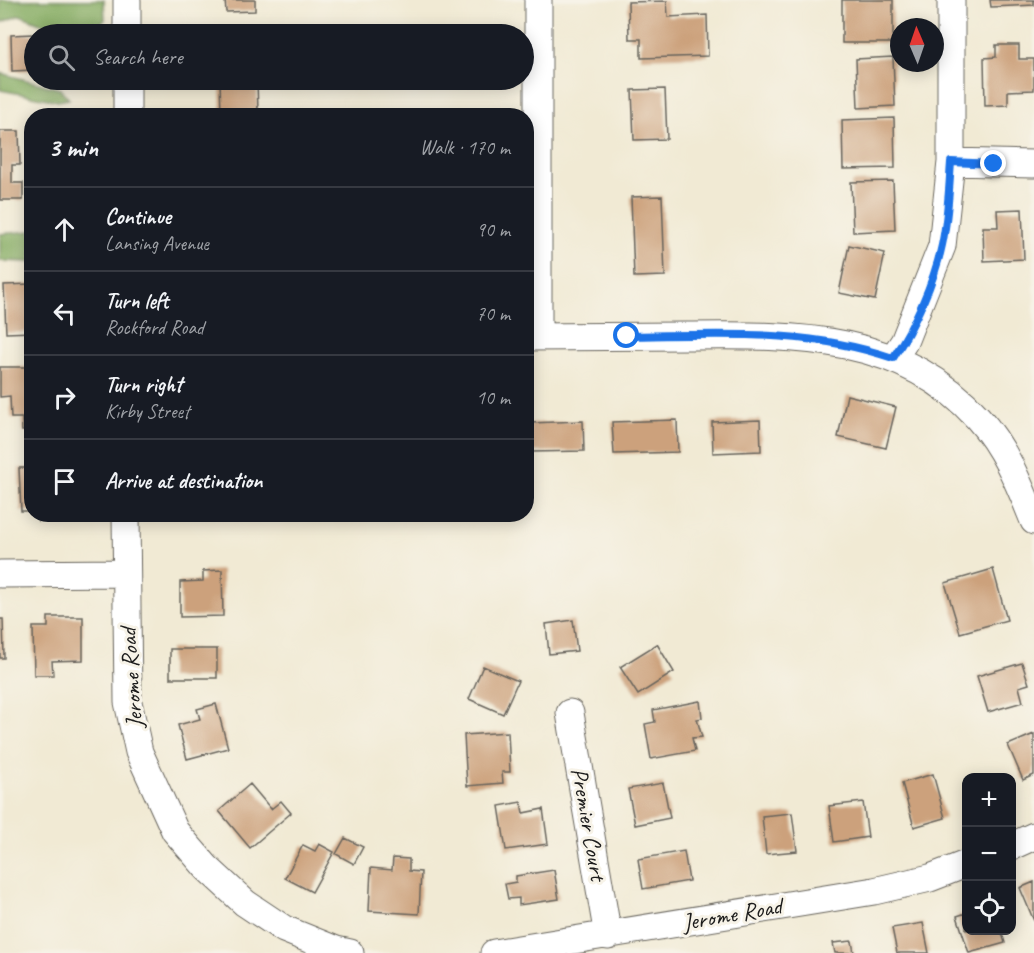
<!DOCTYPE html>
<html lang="en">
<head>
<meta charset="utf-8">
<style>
  body { margin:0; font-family:Caveat,sans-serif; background:#242831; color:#f1f3f6 }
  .controls { position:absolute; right:18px; bottom:18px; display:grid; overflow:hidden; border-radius:12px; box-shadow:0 3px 15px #0003 }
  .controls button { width:54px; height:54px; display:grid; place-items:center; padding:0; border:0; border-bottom:2px solid #363941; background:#171b24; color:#f1f3f6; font:30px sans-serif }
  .compass { position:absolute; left:890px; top:18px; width:54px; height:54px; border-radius:50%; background:#171b24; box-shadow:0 3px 15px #0003; rotate:358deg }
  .stop { position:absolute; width:18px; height:18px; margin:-14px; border:4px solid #1a73e8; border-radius:50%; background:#fff }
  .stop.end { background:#1a73e8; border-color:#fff; box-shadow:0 2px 6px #0008 }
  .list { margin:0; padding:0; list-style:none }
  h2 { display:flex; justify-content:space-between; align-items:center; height:78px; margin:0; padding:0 24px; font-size:26px }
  h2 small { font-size:20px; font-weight:400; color:#9ea1a6 }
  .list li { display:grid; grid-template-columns:39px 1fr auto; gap:18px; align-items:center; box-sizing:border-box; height:84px; padding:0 24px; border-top:2px solid #363941 }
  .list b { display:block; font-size:22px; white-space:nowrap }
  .list p { margin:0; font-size:20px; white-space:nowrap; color:#9ea1a6 }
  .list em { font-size:20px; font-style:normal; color:#9ea1a6 }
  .icon { flex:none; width:33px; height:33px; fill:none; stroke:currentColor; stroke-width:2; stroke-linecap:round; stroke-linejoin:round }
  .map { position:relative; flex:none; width:1034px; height:953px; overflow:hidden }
  .search { position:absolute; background:#171b24; box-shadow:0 3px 15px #0003; left:24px; top:24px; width:510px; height:66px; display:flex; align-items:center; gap:15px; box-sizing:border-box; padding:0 21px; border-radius:33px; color:#9ea1a6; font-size:22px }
  .panel { position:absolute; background:#171b24; box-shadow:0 3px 15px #0003; left:24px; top:108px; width:510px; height:414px; border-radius:24px }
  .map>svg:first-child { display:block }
</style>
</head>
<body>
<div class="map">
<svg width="1034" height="953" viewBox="0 0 1034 953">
  <rect width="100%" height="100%" fill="#f7f3e8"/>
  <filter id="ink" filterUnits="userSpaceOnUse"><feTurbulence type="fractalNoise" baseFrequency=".0167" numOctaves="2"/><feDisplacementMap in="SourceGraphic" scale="12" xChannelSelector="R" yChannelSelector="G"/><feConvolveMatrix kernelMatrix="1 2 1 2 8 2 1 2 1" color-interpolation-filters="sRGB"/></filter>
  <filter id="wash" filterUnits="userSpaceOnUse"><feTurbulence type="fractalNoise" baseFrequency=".008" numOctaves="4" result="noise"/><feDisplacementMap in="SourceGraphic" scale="24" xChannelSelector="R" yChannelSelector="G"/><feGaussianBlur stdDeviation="1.35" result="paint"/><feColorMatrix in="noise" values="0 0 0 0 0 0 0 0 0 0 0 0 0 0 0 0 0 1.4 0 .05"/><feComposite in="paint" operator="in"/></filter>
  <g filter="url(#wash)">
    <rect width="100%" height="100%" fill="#f1ead4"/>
    <path fill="#85ac62" stroke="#50643f" stroke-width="1.5" d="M0 0H104L105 20 91 30 50 27 20 15 0 23Z
      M0 73 60 89 69 99 58 101 0 90Z
      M31 231V262L0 261V234Z"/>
    <g id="blocks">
      <path fill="#cca17c" d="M225 0H255V11L226 12Z
        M842 0H893V43H842Z
        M990 0H1034V5L991 7Z
        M667 1 668 17 707 15 708 56 641 58V39H629L628 2Z
        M34 34V70L12 71 11 35Z
        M996 45H1019V59H1034V90L1008 91V105L985 106 984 58 996 57Z
        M893 57 895 106 858 108 856 59Z
        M220 80H257L258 112 221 113Z
        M665 89 667 139 634 140 632 90Z
        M894 118 895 168 843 169 842 120Z
        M0 131H19L20 165H12V183H23V200H0Z
        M893 181 895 230 853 232 851 182Z
        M662 196 665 276 634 277 631 197Z
        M1022 209 1024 259 984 261 983 227H998L997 210Z
        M849 245 885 253 875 300 839 293Z
        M32 284V332L6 333 4 285Z
        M0 367H32V431H22V418H11L10 396 0 397Z
        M847 395 896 407 886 448 838 437Z
        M677 420 678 452 614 454 612 422Z
        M760 420 761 451 713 453 712 422Z
        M583 421 584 451 531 452 530 423Z
        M19 468H32V511H21Z
        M38 514H63L64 520 38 521Z
        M993 569 1007 620 960 633 945 583Z
        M222 570 223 616 180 617V582L203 581V571Z
        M48 617H83V660L52 661 53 675H34L33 627H48Z
        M0 619H3L4 658H0Z
        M573 620 577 651 549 654 546 624Z
        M657 644 674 672 638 695 620 667Z
        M170 649H217V678H170Z
        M1022 663 1029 684 1019 687 1023 702 988 712 977 676Z
        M483 666 518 681 503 714 469 699Z
        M700 701 702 718 697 719 702 737 692 738 695 751 651 759 645 724 655 722 653 710Z
        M216 704 228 748 187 759 178 725 200 719 197 709Z
        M508 732 510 772H502L503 783 467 786 464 735Z
        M1034 734V775L1023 780 1008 745Z
        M933 774 945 818 914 827 902 783Z
        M663 783 670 818 635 825 628 789Z
        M250 784 271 809 281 801 291 813 250 848 219 811Z
        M521 802 523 813 543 809 548 844 506 850 499 806Z
        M863 802 868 837 834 842 829 806Z
        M792 813 797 851 766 854 762 816Z
        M345 838 363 847 354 864 336 854Z
        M319 844 334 852 312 892 285 878 303 845 315 851Z
        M684 851 689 881 643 889 638 859Z
        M393 858 409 859V871L421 872 419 914 369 911 371 868 392 870Z
        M554 870 559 899 519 905V898L508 899 505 884 516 882V876Z
        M1034 882V921L1020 888Z
        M966 913V930H1001L1005 943 969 953 957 916Z
        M923 923 929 953H897L892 928Z
        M852 941 854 953H835L833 943Z"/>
    </g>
  </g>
  <g filter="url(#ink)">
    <use href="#blocks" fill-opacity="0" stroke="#67645c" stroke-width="1.5"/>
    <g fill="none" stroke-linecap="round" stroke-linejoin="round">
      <g stroke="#67645c" stroke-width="29">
        <path id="minor" d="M538 0V337
          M127 34V0
          M127 116V80
          M951 162 1034 164
          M526 337C580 337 633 336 686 336 791 335 901 332 978 418 1005 448 1019 484 1034 521
          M893 358 904 342 942 246 951 162V0
          M126 514 128 702 139 752 175 831 207 868 245 903 284 929 336 950 350 953
          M0 574 125 573
          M570 713 608 936
          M1012 846 1034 836
          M494 953 874 891 930 878 966 864"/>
      </g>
      <use href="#minor" stroke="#fff" stroke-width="27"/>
    </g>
  </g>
  <g fill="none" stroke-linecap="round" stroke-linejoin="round" filter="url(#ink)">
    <path stroke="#1a73e8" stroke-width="8" d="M627 336C718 335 806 328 893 358 914 326 934 283 942 245 948 218 949 190 951 162L994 164"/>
  </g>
  <g text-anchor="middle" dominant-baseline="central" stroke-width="6" stroke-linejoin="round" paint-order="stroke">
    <g font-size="24" fill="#1c1c1c" stroke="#f7f3e8">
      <text transform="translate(131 678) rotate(-94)">Jerome Road</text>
      <text transform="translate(589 824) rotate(80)">Premier Court</text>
      <text transform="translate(732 914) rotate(-10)">Jerome Road</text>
    </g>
  </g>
</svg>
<div class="controls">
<button>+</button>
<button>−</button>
<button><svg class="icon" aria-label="locate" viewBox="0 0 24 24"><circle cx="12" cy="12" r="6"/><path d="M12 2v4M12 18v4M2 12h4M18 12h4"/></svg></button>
</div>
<svg class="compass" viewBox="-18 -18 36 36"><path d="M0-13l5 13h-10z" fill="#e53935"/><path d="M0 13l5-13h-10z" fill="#9ea1a6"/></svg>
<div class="stop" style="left:627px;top:336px"></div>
<div class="stop end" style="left:994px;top:164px"></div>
<div class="search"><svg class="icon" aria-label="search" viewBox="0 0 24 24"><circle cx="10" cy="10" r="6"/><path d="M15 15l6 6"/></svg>Search here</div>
<section class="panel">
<h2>3 min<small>Walk · 170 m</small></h2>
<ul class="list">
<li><svg class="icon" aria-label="ahead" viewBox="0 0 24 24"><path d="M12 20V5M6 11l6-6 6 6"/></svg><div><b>Continue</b><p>Lansing Avenue</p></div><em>90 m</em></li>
<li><svg class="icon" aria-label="left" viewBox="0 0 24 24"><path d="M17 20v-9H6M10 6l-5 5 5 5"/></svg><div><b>Turn left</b><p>Rockford Road</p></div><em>70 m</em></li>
<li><svg class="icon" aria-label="right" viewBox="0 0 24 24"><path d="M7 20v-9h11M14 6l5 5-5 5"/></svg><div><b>Turn right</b><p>Kirby Street</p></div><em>10 m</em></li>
<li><svg class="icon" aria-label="arrive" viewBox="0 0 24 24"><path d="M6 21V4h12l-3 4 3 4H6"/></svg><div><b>Arrive at destination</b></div></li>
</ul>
</section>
</div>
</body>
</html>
